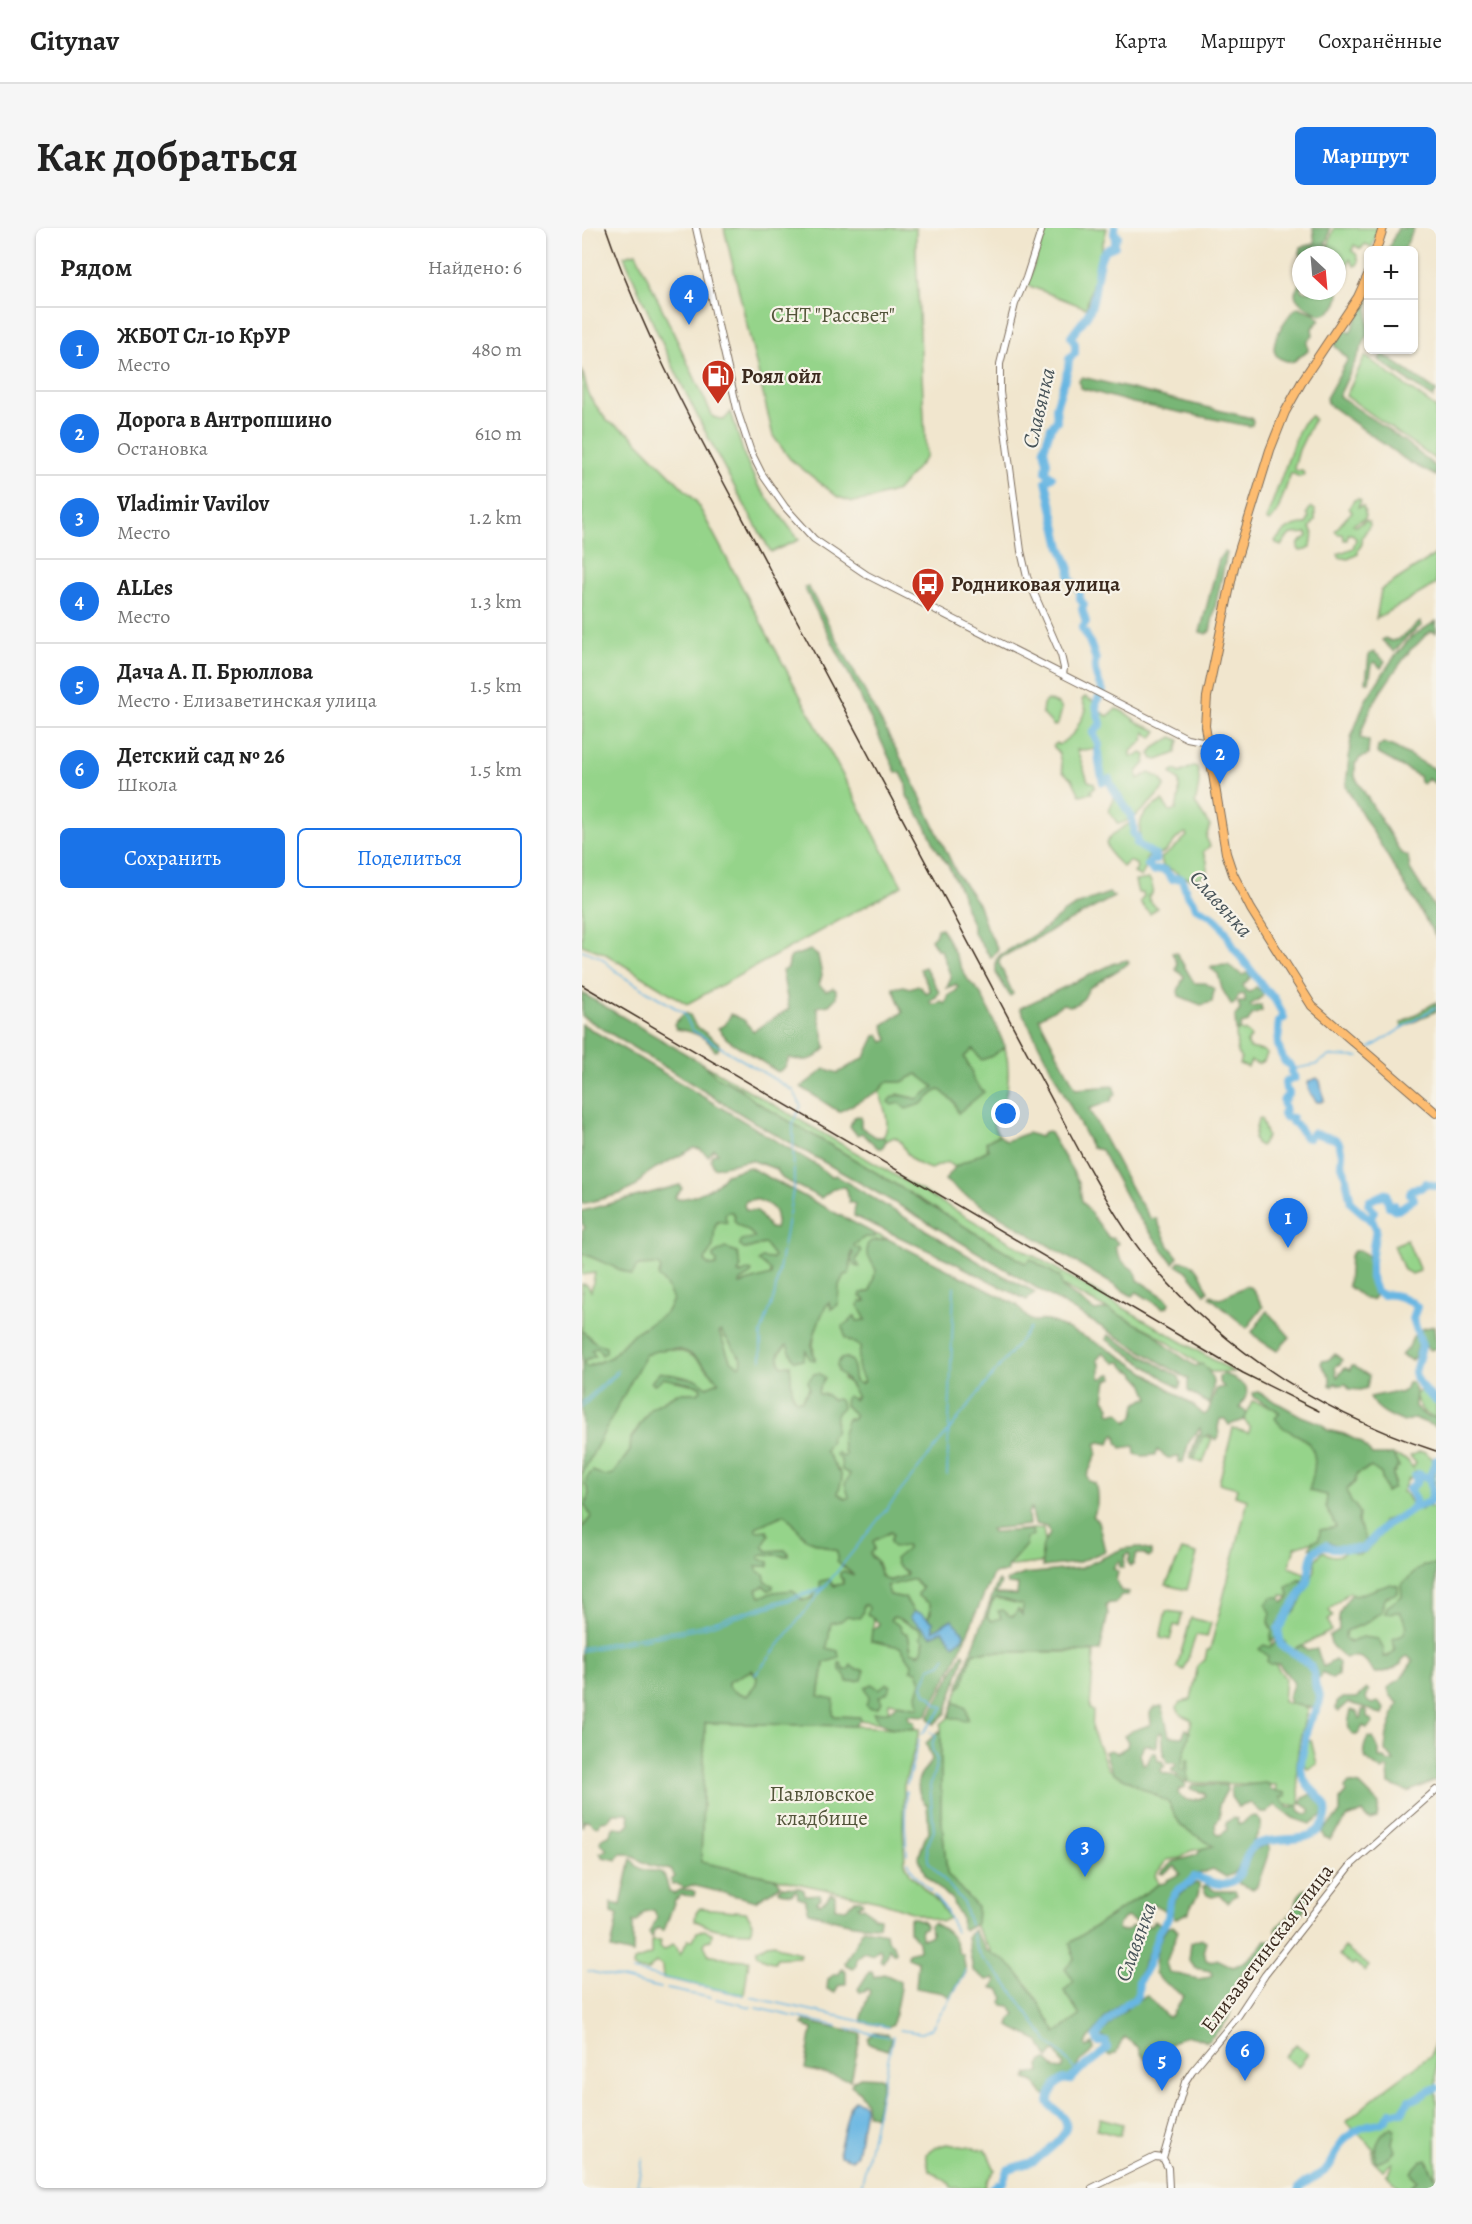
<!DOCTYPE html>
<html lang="ru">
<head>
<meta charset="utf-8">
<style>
  body { margin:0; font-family:Alegreya,serif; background:#f6f6f6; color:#222 }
  .controls { position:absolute; right:18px; top:18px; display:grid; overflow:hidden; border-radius:9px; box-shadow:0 2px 4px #0004 }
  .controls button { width:54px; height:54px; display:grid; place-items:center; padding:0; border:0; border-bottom:2px solid #e0e0e0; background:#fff; color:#222; font:30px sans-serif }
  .compass { position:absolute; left:710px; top:18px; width:54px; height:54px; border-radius:50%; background:#fff; box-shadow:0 2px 4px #0004; rotate:154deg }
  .you { position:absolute; left:424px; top:886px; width:21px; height:21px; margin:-15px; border:4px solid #fff; border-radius:50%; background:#1a73e8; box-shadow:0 0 0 9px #1a73e833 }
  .badge { display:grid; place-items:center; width:39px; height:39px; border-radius:50%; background:#1a73e8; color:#fff; font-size:20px; font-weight:700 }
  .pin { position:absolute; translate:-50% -50px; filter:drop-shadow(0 2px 3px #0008) }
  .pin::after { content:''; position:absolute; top:32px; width:21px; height:18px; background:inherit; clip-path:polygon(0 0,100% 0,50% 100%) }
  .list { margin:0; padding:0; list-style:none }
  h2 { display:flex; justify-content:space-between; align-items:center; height:78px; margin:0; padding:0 24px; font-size:26px }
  h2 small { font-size:20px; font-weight:400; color:#767676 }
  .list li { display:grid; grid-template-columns:39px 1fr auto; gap:18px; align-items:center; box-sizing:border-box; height:84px; padding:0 24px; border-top:2px solid #e0e0e0 }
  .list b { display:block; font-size:22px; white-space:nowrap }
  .list p { margin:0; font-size:20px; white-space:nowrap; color:#767676 }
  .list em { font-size:20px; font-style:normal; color:#767676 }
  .actions { display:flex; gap:12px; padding:18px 24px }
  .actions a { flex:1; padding:14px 0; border:2px solid #1a73e8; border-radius:9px; text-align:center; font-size:21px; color:#1a73e8 }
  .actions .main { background:#1a73e8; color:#fff }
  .map { position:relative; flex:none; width:854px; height:1960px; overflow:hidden; border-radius:9px }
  header { display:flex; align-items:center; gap:36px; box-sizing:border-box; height:84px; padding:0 30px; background:#fff; border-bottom:2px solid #e0e0e0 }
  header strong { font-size:28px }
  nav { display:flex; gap:33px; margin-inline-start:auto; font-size:21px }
  .intro { display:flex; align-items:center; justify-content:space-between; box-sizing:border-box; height:144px; padding:0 36px }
  h1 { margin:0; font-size:42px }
  .button { padding:15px 27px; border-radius:9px; background:#1a73e8; color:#fff; font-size:21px; font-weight:700 }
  main { display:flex; gap:36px; padding:0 36px }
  aside { flex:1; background:#fff; border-radius:9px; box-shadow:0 2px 4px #0004 }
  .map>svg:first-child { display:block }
</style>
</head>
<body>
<header>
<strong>Citynav</strong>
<nav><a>Карта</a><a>Маршрут</a><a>Сохранённые</a></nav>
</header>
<div class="intro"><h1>Как добраться</h1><a class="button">Маршрут</a></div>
<main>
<aside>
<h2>Рядом<small>Найдено: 6</small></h2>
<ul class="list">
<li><span class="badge">1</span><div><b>ЖБОТ Сл-10 КрУР</b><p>Место</p></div><em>480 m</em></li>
<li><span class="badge">2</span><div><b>Дорога в Антропшино</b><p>Остановка</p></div><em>610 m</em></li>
<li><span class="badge">3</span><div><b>Vladimir Vavilov</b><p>Место</p></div><em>1.2 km</em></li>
<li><span class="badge">4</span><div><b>ALLes</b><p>Место</p></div><em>1.3 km</em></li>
<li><span class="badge">5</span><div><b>Дача А. П. Брюллова</b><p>Место · Елизаветинская улица</p></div><em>1.5 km</em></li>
<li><span class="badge">6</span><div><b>Детский сад № 26</b><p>Школа</p></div><em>1.5 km</em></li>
</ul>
<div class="actions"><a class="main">Сохранить</a><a>Поделиться</a></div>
</aside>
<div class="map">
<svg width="854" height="1960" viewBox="0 0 854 1960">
  <rect width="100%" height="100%" fill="#f7f3e8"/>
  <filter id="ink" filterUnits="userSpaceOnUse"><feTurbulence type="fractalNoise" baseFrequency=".0167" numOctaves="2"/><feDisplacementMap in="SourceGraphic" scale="12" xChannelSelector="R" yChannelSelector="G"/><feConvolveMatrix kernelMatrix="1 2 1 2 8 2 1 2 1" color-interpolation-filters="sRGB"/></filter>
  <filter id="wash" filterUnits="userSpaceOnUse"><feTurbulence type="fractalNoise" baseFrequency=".008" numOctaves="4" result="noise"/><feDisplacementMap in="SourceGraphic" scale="24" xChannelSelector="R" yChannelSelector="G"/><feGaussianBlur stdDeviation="1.35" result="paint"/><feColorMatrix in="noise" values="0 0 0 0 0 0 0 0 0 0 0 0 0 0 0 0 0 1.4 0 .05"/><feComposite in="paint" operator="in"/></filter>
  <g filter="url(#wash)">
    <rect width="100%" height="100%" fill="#f1e6ce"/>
    <path fill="#95d48a" stroke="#687f54" stroke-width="1.5" d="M142 0H334V24L344 229 315 263 289 271 271 274 256 269 208 231 191 208Z
      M464 0H525L504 80 445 57Z
      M752 0H797L790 19 783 16 779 21 772 17 770 23 774 26 777 33 775 37 772 38 768 31 764 42 756 40 755 42V27H743Z
      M54 25 131 189 142 192 149 184 162 227 175 256 217 312 189 324C134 229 84 130 42 28Z
      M783 128 854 180V232L764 168Z
      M0 142 7 168 25 193 47 205 114 273 320 658 105 776 22 725 0 717Z
      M729 188 732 191 717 222 712 240 715 243 720 242 722 246 718 249 709 245 695 285 688 293 684 292 716 204 721 195Z
      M776 271 779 273 776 279 781 278 784 288 782 291 771 296 774 298 784 292 787 294 788 297 779 311 780 316 776 322V326L766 331 757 329 756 326 771 320 774 311 770 306H766L765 312H762L761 306H756L753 303C759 296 763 290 770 284L767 280 772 272Z
      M729 279 733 282V292L728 300 731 305 729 318 724 322 718 323 716 320 717 315 726 308 725 305C709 307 709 302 699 318L695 316 693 313C702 303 710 295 725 296L727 289 725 285Z
      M854 326V356L794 391 799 362Z
      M503 469 515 475 517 483 526 488 534 481C545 483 551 493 561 497 566 499 570 500 575 503L570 510 563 504 561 513 549 523V529L560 525 564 527 563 535 555 544 556 551 567 545 578 550 583 558C572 571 554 593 536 596L527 583 532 570 536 566 525 555 519 553C514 543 518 532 516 521L495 522 506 553 512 555 513 559 509 562 510 565 498 567 490 551 481 544 477 526 471 518 475 515 477 517 492 505 504 482 500 472Z
      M465 472 476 476 480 481 476 496 472 498 460 485 461 476Z
      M590 509 597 512 594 525 576 532 571 531 568 526 572 520Z
      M611 538 615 539C619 551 616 563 613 575L628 598 624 609 628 618 621 624 625 633V646C603 657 599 644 581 638L579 630C589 624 597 616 605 608L604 605C590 607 588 631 570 626L564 631 563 641 559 649 552 645 555 641 554 636 547 633 541 639 530 628 524 615 530 607 546 596 550 598 554 613 558 612C556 590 561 584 580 573L588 583 594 582 597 567V553L589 545 593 542 598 545Z
      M567 651C571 656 571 660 570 666L566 668 567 672 575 680 568 686 558 674 562 668 561 665H556L553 653Z
      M658 802 665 804 669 809 665 815 668 820 682 823 685 826 682 833 676 836 669 833 666 839 657 836 659 830 655 823 654 803Z
      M423 819C427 835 428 856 422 872 416 888 404 889 417 907L404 914 406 922 373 939 365 934 349 941C341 938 332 935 327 928 320 920 322 913 312 909L304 913 301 909C310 896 301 877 297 863L305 854H320L335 845 353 859 335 871 316 866 317 875 339 876 357 861 372 874 376 885C387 861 396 854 382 829L391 821 408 829Z
      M123 837 652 1144H629L572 1105 480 1058 255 921 174 874 157 860 133 848Z
      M679 890 685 909 679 918 674 915 672 910 676 891Z
      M145 984H150L153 988 152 993C158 1000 169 1002 173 1010L164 1011 158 1018 162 1021 183 1016 193 1028 187 1032 189 1047 157 1056 158 1053 167 1047 156 1044 159 1039 155 1024 147 1021 135 1033V1037L130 1038 125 1036 123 1032 131 1018 133 998Z
      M293 1006 306 1011 289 1013 285 1026 294 1042 288 1064H283L284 1074 276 1077 284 1092 275 1093 273 1089 267 1095 279 1119C274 1133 276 1141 282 1153L279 1156 273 1154 270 1133 264 1130 261 1151 268 1156 275 1168 263 1177 273 1187 270 1192 266 1191 264 1227 259 1232 262 1243 268 1246 267 1269 264 1271 256 1265 260 1251 259 1246 243 1223 248 1212V1209L253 1204C253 1190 255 1178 245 1167L237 1166 236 1163 228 1161 219 1172H214L210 1165 208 1137 200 1138C195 1130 197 1124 203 1117H205L224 1123 233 1129C227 1115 238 1084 247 1074L249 1075 255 1072 257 1057 267 1036 270 1023 274 1032 272 1017 283 1009H293Z
      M825 1012 838 1043 830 1046 822 1042 812 1017Z
      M0 1025 49 1046 55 1038 76 1036 80 1041 77 1048 85 1059 91 1072 84 1085 51 1106 29 1129 5 1139 2 1136 3 1132 13 1128 10 1122 14 1119 17 1122 15 1116 0 1103V1056L5 1057 9 1063 13 1045 0 1047V1039L2 1037 0 1035Z
      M139 1102 160 1132V1137L157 1138 148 1132 137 1103Z
      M80 1120C112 1123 116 1131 137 1154L125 1159 116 1152 78 1145 69 1154 81 1150 118 1158 119 1162 115 1165H95L69 1180 49 1210 48 1223 31 1246 23 1248 7 1261 9 1289 0 1300V1246L63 1127Z
      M839 1162 854 1176V1190C840 1187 837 1179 833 1167Z
      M670 1173 692 1180 725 1213 750 1214 727 1263 745 1267 744 1279 754 1299 737 1311 713 1319 707 1339 724 1346 712 1372 700 1367 690 1411 688 1429 703 1450 701 1474 726 1480C720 1501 714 1523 715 1546 715 1558 720 1566 716 1578L693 1574 694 1557 594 1554 610 1492 599 1487 595 1480 598 1474 609 1472 616 1437 623 1432 625 1422H628L666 1272 653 1268 655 1260 637 1255 651 1200 667 1205 668 1199 662 1192Z
      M616 1206 630 1210 621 1235 607 1230Z
      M837 1224H843L851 1231 847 1246 841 1248 833 1243 830 1249 826 1251 820 1264 823 1265 829 1275 828 1280 822 1285 801 1293 798 1300 784 1313 776 1294 774 1279 769 1275 764 1262 773 1254 775 1246 790 1239 799 1246 804 1264 812 1255 811 1245 814 1240 817 1238 811 1227 825 1232 831 1240 834 1235 828 1228Z
      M854 1244 852 1267 836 1280 838 1282 845 1278 854 1281V1337L837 1342 820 1368 804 1385 818 1383 825 1398C820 1410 814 1428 801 1429L762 1411 764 1403 782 1396 800 1383 801 1374 804 1368 794 1360 790 1364 773 1368 767 1364 747 1382 751 1388 746 1392 749 1403 709 1423 701 1412 699 1401 725 1361 733 1342V1332L741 1323C749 1330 757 1329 764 1323L777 1326 783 1324 805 1300 832 1282 834 1275 829 1261 840 1252H848Z
      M203 1286 224 1311 255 1323C254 1336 263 1341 272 1346V1348L258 1345 261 1356C254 1357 243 1358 237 1363 229 1368 228 1374 217 1371L215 1366 193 1364 178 1370 175 1361 182 1358 191 1360V1358C183 1355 175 1347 174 1338H187V1334L177 1331V1329L181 1326 206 1328 203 1322 186 1323 180 1318 187 1307 174 1303 173 1299Z
      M461 1300 466 1334 412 1340 407 1305Z
      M309 1304 311 1305 312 1319 325 1317 323 1343 325 1345 324 1348 304 1353C297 1346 299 1338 294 1332 292 1330 289 1328 288 1325L292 1321 291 1313Z
      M600 1322 615 1326 605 1362 584 1357Z
      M332 1351C342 1362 353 1375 346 1390L332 1384 323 1370 308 1367 305 1358Z
      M253 1366 295 1368 289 1413 329 1420 326 1406 321 1404 318 1398 308 1392 311 1389C321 1390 327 1399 337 1400 343 1408 342 1415 340 1424L333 1426 329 1442 344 1444 337 1480 307 1474 305 1496 278 1492 277 1489 251 1488 237 1469Z
      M411 1369 442 1372 439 1395H404Z
      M584 1383 600 1385 597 1398 592 1397 588 1412 578 1410Z
      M609 1390 629 1395 625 1409 614 1407 602 1442 595 1439Z
      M389 1424H512L508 1481 511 1483 510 1502 526 1541 586 1574 599 1598 632 1618 608 1623 599 1630 585 1632 573 1647 577 1656 488 1715 492 1731 493 1753 482 1763 498 1788 474 1805 446 1757 411 1727 394 1699 395 1679 365 1646 359 1584V1496L367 1489Z
      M170 1442 175 1450 174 1456 165 1468 151 1463 146 1459V1454Z
      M123 1495 272 1498 338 1501 322 1557 321 1600 323 1635 329 1647 358 1676 367 1690 359 1694 297 1673 119 1634Z
      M729 1512 735 1536 726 1541C719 1534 722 1523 723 1514Z
      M118 1680 164 1684 171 1695 168 1704C147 1703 131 1703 113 1692L114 1684Z
      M122 1702 130 1705 129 1712 124 1713 122 1717 127 1727C135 1726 139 1731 146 1731 154 1732 160 1731 167 1732L162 1767 81 1750 80 1738 74 1734 65 1743 55 1742 51 1739 52 1733 69 1727V1713H79L78 1718 81 1722 85 1721 90 1716 95 1720 98 1727 106 1712H111L115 1704Z
      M193 1715 198 1720 218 1725 217 1729 195 1730 193 1735 179 1730 175 1726V1722L185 1716Z
      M763 1719 787 1738 783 1743 773 1735 770 1737 757 1727Z
      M854 1809V1952L846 1934 830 1947 835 1953 829 1957 830 1960H818L804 1946H806L811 1934 801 1942 790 1931 791 1920 764 1894 803 1861 849 1827Z
      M714 1816 726 1826 716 1839 703 1829Z
      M518 1890 541 1896 538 1908 515 1902Z
      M365 1916 404 1922 413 1942 404 1954 403 1960H369L368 1956 347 1942 344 1926 354 1919Z"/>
    <path fill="#78b676" stroke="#5a704a" stroke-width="1.5" fill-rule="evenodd" d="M731 0H748L746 11 743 15 747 19V27H719V63H755V55C760 70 755 84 738 87 731 82 714 76 713 66 713 61 718 58 718 52 718 41 716 32 719 19L733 16Z
      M816 0H832L822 22H806Z
      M786 66V106L757 168 822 213 854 239V248L827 234 746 176 744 170 766 131 752 117 763 101 768 105Z
      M716 79 732 85 738 92 730 100 731 107 725 114 726 123C724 125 722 126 719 128 715 129 715 132 712 133 711 134 703 133 702 132 678 127 704 87 716 79Z
      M801 126 854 163 851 170 799 134 797 131Z
      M500 149 669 190 671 193 670 197 667 198 551 175 498 160 497 152Z
      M642 324 645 325 628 403 625 406 618 404 637 331Z
      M226 358 328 547 375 646 397 677 404 699 416 721 409 730 391 704V698L383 680 381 668 366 637 354 620 344 598 325 568 324 555 319 545 314 544 272 456 222 359Z
      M854 393V405L850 403C841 407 838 416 829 421 809 449 786 476 778 510L787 513 786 527 778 530 773 536V549L819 625 826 628 828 641 854 682V709L764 559 769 510 783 473 810 432 829 409Z
      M838 394 840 397 823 411 812 424 800 412 803 410 809 413 817 411Z
      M792 424 803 433 799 440 793 434 790 436 787 454H784L787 426Z
      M801 515 812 519 854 542V556L846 551 841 556 838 554 837 548 795 525 796 519Z
      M527 665 532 669 418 730 417 735 431 766 428 768 414 745V732L418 727 462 701 482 684 499 675Z
      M359 700C370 716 375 734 385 750 389 757 397 761 400 768 408 784 416 802 423 819L408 829 399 832 391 821 382 829 389 842 391 852 402 864 376 885 372 874 357 861 339 876 324 881 317 875 310 877 306 874C312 862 325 869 335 871L352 859 335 846 320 854H305L297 863 257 884 219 859 243 841 256 845 283 829 293 808 297 807 301 814 306 812 301 797 321 784 311 760 322 758 328 760 336 757 344 765 348 763 338 741 343 739 357 764 354 769 348 773 350 776H355L359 773 363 776 367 767 374 763 376 759 374 756 365 760 369 749 359 722 355 721 349 711 354 706 355 701Z
      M228 722 236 728 240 747 237 757 244 763 251 760 254 762V770L247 777 235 779 244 820C231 834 223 834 207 830L203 839 196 844 145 811 136 800 143 797 149 786 162 792 171 803 207 781 200 743 206 740 208 729Z
      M594 724 612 755H623L632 761 630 774 619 777 597 768 596 763 602 748 594 742 595 735 590 725Z
      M545 732 547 735 507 760 502 770 495 776 488 778 481 776 457 790 494 861 531 858 534 866 530 869 529 873 507 881 553 967 569 991 574 990 587 1018 596 1029 591 1035 552 983 519 922 510 920 438 780 533 735Z
      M646 737 660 747 665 745 668 747V750L661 757 664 763 668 764 674 759 681 765 680 769 668 777 670 779 679 777 680 783 670 787 666 794 659 796 658 802 654 803 653 788 658 782 656 774H663V768L660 766 657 767 652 776H649L640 761 636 746 628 740 630 738Z
      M0 765 123 837 133 848 157 860 174 874 255 921 443 1035 449 1031 478 1049 480 1059 513 1083 526 1081 572 1105 587 1120 613 1138 620 1136C634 1148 633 1159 627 1176L606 1163V1151L320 979 172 894 0 788Z
      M854 774V783L820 800 819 795Z
      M103 785 108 787 113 797 138 816 136 822 133 823C126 808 109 803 94 801L92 796Z
      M0 796 236 938 249 949 253 947 410 1042 453 1064 445 1072 367 1032 272 988 273 976 267 974 265 962 263 959 252 960 239 970 201 951 194 941 169 932 132 940 129 932 130 927 136 925 132 921 126 928 118 921 112 920 74 940 62 948 55 958 38 966 0 976Z
      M275 888 279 889V899L294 909H301L304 913 300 920H296L280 905 275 907 268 898 271 890Z
      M467 903 497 954 500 973 527 1010H531L536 1015 533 1019C535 1023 537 1030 540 1033 547 1040 555 1041 556 1052L585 1071 587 1075 585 1079 581 1080 555 1064 550 1068 381 966 363 952 373 939 406 922 404 914 417 907 424 913 446 905 458 909 462 904Z
      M167 939 293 1006V1009H283L272 1017 273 1020H277L279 1023 274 1032 277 1039 273 1038 269 1032 271 1026 270 1023C267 1032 270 1039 267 1046L262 1047 257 1057 256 1077 249 1081 247 1074C241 1081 230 1109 230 1119 230 1124 232 1128 233 1133L228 1131 224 1123 221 1132H212L205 1117 197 1124V1133L200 1138 208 1137 210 1165 214 1172H220L227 1161 226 1153 232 1146 237 1145 243 1150 236 1163 237 1166 245 1167 250 1172 256 1171 259 1174 260 1180 254 1186 253 1204 248 1209 249 1212 243 1223 259 1246 260 1251 256 1265 264 1271 267 1269 263 1256 268 1246 260 1242 259 1232 253 1226 255 1224 261 1229 264 1227C257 1214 261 1203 266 1190L270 1192 273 1187 263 1177 264 1169 266 1168 272 1172 275 1168 268 1156 256 1143 255 1136 259 1131 264 1130 270 1133 273 1154 279 1156 282 1153C275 1140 274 1134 279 1119L263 1110 261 1098 273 1088 275 1093 284 1092 276 1077 278 1074 284 1073 282 1070 278 1069 279 1065 288 1064 294 1042 285 1026V1017L289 1013 306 1011 435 1077C455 1105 451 1086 473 1095 494 1105 515 1114 535 1126 561 1142 586 1161 612 1178L622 1187 626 1184 634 1161 642 1159 637 1154V1149L641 1146 650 1149 664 1159 665 1166 658 1180 662 1182 665 1186 662 1192 647 1197 643 1191H638L636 1199 637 1209 634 1212 627 1207 620 1209 613 1230 610 1229 616 1209 619 1206 618 1200 607 1214 601 1234H597V1229L586 1230 575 1222 573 1227 560 1228 553 1226 552 1218 539 1220 535 1214 534 1207H532L527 1216 518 1214 514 1216 515 1225 505 1248 507 1253 513 1255C516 1266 516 1279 511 1289L516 1293 523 1323 495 1335 461 1339C459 1325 458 1317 468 1306L465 1299 453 1296 449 1280 446 1285 447 1297 408 1301 410 1304 450 1302 451 1307 444 1310V1317L425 1339V1344L411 1346 371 1438 344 1488 326 1487 327 1492 332 1493 333 1499 331 1501C315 1500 300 1502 291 1485L306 1484 315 1476 337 1480 335 1466 339 1454 335 1443 329 1442 330 1436 318 1419 289 1413 290 1401 296 1398 297 1395 285 1386 287 1380 285 1377H281V1383L278 1390 265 1388 259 1393 249 1395 245 1420 256 1423 257 1430 242 1435 237 1468 252 1471 251 1488 278 1489V1492L273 1498 123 1495 119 1634 195 1651 199 1657 174 1673 110 1657 102 1660 93 1655 90 1656 89 1652 93 1649 89 1642 67 1637 46 1626H38L35 1632 21 1629 18 1625 25 1622 18 1614 20 1610 27 1607 32 1599 43 1600 48 1595 46 1585H31L26 1592 19 1593 17 1597 13 1598 6 1592 2 1593 0 1599V1300L9 1289 3 1277C7 1269 9 1263 3 1257L5 1249 11 1243 23 1248 31 1246 48 1223 49 1211 69 1180 96 1165H115L119 1162 118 1158 81 1150 72 1157 69 1154 78 1144 116 1152 125 1159 137 1154C112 1126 101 1111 63 1127L0 1246V1103C10 1109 9 1115 24 1118V1125L20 1127 15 1119 10 1122 13 1128 3 1132 2 1136 5 1139 29 1129 51 1106 84 1085 91 1072 85 1059 76 1048 79 1041 76 1037 55 1038 50 1047 0 1025V1003L3 1000 0 995V983L98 957 100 961 93 969 95 971C112 970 135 960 144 946ZM173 971C190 976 198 983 193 1001L188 1000 175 983 164 982 162 977 164 973ZM145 984H150L153 988 152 993C158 1000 169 1002 173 1010L159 1012 158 1018 162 1021C170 1021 175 1016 183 1016L192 1028 190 1031 180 1030 177 1033 189 1043V1047L158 1056V1053L168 1047 170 1043 167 1042 159 1046 156 1045 159 1039 155 1024 143 1020 131 1027V1030L135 1033 134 1037 130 1038 125 1036 123 1032 131 1018 133 998 136 993 145 995 143 988ZM139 1103 160 1132 159 1137 157 1138 148 1132 137 1104ZM521 1124 533 1135 539 1134 544 1141 551 1144 561 1155 567 1170 562 1171 554 1176 552 1188 545 1194 536 1184 529 1186 527 1183 528 1179 522 1171 525 1152 531 1150 530 1146H527L522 1150H518V1137L515 1132ZM203 1286 224 1311 255 1323V1333L272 1347 261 1343 258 1345V1349L261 1351V1356L252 1358 247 1351 238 1353V1362L233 1364 231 1370C216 1374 220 1372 211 1362L192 1364 178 1369 175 1361 182 1358 186 1362 191 1360V1357L184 1355 182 1346C177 1345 174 1343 174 1338H187V1334L177 1331V1329L181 1326 206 1328V1325L203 1322 185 1323 181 1318 187 1307 185 1302 174 1303V1299ZM309 1304 311 1306C309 1312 305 1314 312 1319L325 1318V1321L313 1331C315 1341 318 1339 325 1344L324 1348 307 1353 299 1348 294 1332 289 1329 288 1325 292 1321 291 1313ZM332 1351 340 1360 336 1366V1368L348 1376 349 1384 346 1390 351 1394V1403L370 1391 350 1408 329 1389 332 1384 323 1370 308 1367 305 1358ZM311 1389C321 1390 327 1399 337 1400L340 1405 338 1409 342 1413 340 1423 337 1426 329 1423 326 1406 321 1404 318 1398 309 1392ZM170 1442 175 1450 174 1456 165 1468 151 1463 146 1459V1454Z
      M778 1022 786 1028 787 1049 793 1068 790 1072 783 1071 766 1058 768 1028 772 1023Z
      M597 1033C618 1035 618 1046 626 1063L623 1066 605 1043 595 1037Z
      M664 1058 670 1060 681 1079 665 1100 628 1069 629 1067 637 1071Z
      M685 1083 708 1109 695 1123 679 1113 670 1104Z
      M852 1098 854 1120 849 1122 841 1117 836 1119 833 1129 829 1132 819 1127 827 1119 831 1108 837 1106 840 1101Z
      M526 1107 597 1149 599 1155 597 1160 524 1111Z
      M753 1126 760 1132 758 1137H755L753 1140 755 1149 763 1140 768 1142 769 1138H772L787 1148 785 1160 778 1162 767 1161 764 1156 758 1157 753 1155 750 1158 748 1157V1149L739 1136 740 1133 746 1132Z
      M830 1154 834 1162 833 1179 845 1189H854V1199L832 1190 822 1194C808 1188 795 1183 788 1169L811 1164 818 1165 823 1162 826 1155Z
      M676 1164 719 1188 740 1196 745 1202 762 1206 780 1215 790 1227H811L817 1239 814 1240V1243L811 1245V1260L804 1264 799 1246 789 1239 775 1246 773 1254 764 1262 769 1274 774 1279 777 1286 776 1294 784 1313 779 1319 756 1318 747 1314 731 1322 728 1319 731 1313 737 1311 738 1302 754 1299 744 1279 745 1267 727 1263C733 1242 740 1219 715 1207 705 1202 699 1200 693 1190L698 1185C690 1177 680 1176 672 1169L671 1165Z
      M555 1319 569 1323V1327L567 1330 562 1326H554L551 1337 548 1338 546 1334 548 1328 546 1325 543 1328 541 1340 537 1339 538 1334 537 1333 531 1340 536 1344 534 1352 539 1363 547 1364 546 1367H539C536 1374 534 1376 527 1375L524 1378 526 1386 518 1423 392 1424C386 1435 385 1447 379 1459H376L416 1353 419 1355 414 1366 435 1367 436 1357 425 1356 424 1353 442 1346 499 1340 540 1321ZM414 1370 441 1377 440 1387 436 1381 432 1388H428L421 1382 416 1383 419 1390 410 1393 405 1389 410 1374Z
      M841 1337H854V1552L826 1564 807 1556 806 1541 804 1540 800 1543C786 1531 775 1532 786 1509L791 1510 797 1523V1530H803L806 1534 812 1533 803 1521 805 1506 816 1475 808 1467 806 1460 820 1449 831 1433 825 1428 820 1432 819 1436C811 1441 802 1446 792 1445 784 1431 780 1426 763 1430L750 1418 747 1408 757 1402C755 1386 759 1378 770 1366L773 1368 809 1356 816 1358V1365L804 1369 801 1374 800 1383 782 1396 764 1403 762 1411 768 1415 780 1409 796 1411 802 1422 801 1429H806L813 1423 811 1411 821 1407 825 1398 818 1384 803 1385 805 1379 820 1368 819 1357Z
      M719 1351 725 1361 713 1383 701 1394 695 1395V1411L688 1412 690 1402 686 1395 689 1385 684 1376 690 1369H697L701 1374 706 1371 707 1367 705 1359Z
      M701 1412 709 1423 720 1417 725 1423 735 1421 741 1439 753 1432 757 1435 756 1447 750 1451 740 1444 738 1450 732 1452C732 1463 738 1469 733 1480L708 1476 706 1469 712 1455 697 1436H688L685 1433 686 1428 677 1421 682 1417 688 1419 693 1414Z
      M381 1425 383 1427 364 1485 352 1496 346 1490Z
      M257 1435H259L262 1442H266L269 1437 273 1441 283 1442 280 1452 265 1454 264 1449 258 1442Z
      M305 1455 309 1458 305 1465 297 1469 300 1474 295 1480H288L284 1477 287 1469 283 1459 290 1456 297 1461Z
      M785 1461 787 1463 784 1470 786 1474 790 1476 796 1474 803 1481 801 1486C792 1486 790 1481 781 1479 776 1477 771 1477 766 1475L757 1483 754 1481 755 1474 760 1470H775Z
      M372 1474 384 1480 386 1491 383 1493 367 1489Z
      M580 1478 587 1508 600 1509 604 1501 608 1504 598 1542 602 1543 605 1531 607 1533 605 1547 607 1551 605 1553C599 1551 597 1545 590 1543V1540L594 1538 593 1535H586L582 1527 580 1504 576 1506 575 1517 573 1520 567 1517H562L558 1526 561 1536H565L570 1525H574L576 1533H580L583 1538 579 1541 580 1545 592 1547 603 1556V1559L597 1561 596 1565C605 1575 611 1574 623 1568L622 1565 608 1561 610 1557H644L645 1562 637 1576 638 1588 633 1596 634 1604 638 1607 645 1602 644 1595 650 1590 655 1591 656 1596H660L667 1589 674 1588 679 1594V1600L658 1637 653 1645 644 1649 631 1641 610 1648 605 1654 594 1661 588 1668 584 1683 571 1676 567 1678 569 1683 556 1687V1690L561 1691V1695L558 1696 545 1689C539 1692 536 1695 536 1701 543 1705 546 1702 550 1698H568L572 1693 577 1695 578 1698 555 1751 554 1764 549 1771 538 1776 522 1791 503 1816 504 1819 511 1816 512 1822 499 1833 489 1848C476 1850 471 1856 465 1867L461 1866 452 1854 444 1851 446 1846 458 1844 457 1837 460 1833 465 1832 473 1840 480 1841 482 1838 474 1823 471 1824 466 1830 457 1813 427 1798 429 1791 433 1787 428 1778 421 1777 420 1774 422 1770 417 1761 410 1760 414 1753 412 1750 405 1752 391 1742 385 1709 392 1702C395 1710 402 1715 404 1723H408L411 1727C435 1731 462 1784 474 1805L498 1788 482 1763 492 1753 483 1741 492 1731 488 1715 577 1656 583 1655 585 1652 598 1646 593 1638 581 1646 578 1645 591 1634 615 1627 619 1621 631 1618 599 1598 586 1574 530 1544 523 1524 528 1522 535 1525 545 1519 546 1514 542 1507C555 1499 557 1502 569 1496L568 1485 571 1480Z
      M782 1481 785 1483V1490L790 1492 791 1495 785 1500 781 1498 775 1507H772C763 1501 767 1491 769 1482L776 1484 778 1491 780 1490V1482Z
      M359 1503V1584L365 1646 395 1679 394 1696 383 1702 379 1699C381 1685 377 1688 372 1678 371 1675 371 1672 369 1669L365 1668 343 1646 336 1627C342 1619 340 1612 347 1604L345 1577C337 1571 333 1555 339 1546 343 1539 346 1541 350 1531L344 1515 356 1504Z
      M683 1555 687 1556 689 1562 703 1565 704 1568 698 1569 706 1580 716 1577 718 1583 723 1586 728 1585V1581L718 1574 721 1570 729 1566 742 1579V1586L728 1596 711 1590 693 1577 685 1585H680L669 1575 656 1579 649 1569V1559Z
      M767 1555 778 1557 797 1576 795 1590 788 1592 783 1589 781 1584 765 1590 748 1611 742 1609 740 1604 758 1585V1571L764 1564 763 1560Z
      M685 1616 688 1621 675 1658 671 1661 657 1656V1652L672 1622Z
      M49 1631C51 1633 53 1636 55 1638 71 1651 81 1630 87 1664L92 1666 97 1662H109L113 1664 112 1668 99 1667 93 1672 83 1700 80 1703 77 1700 72 1702 70 1710 67 1705 75 1690 72 1682 62 1684 55 1694H51V1726L29 1721 36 1687 29 1685V1675L39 1677Z
      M614 1655 617 1656C618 1674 609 1671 607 1684L593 1691C582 1675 602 1662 614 1655Z
      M625 1657 633 1663H653L655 1667 650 1669 646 1675 638 1667 630 1669 625 1667 621 1659Z
      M200 1659 218 1660 222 1662 223 1667 238 1666 239 1670 235 1674 238 1676 244 1672 249 1665 253 1667V1680L264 1681 273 1672H278L281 1675 276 1678 278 1680 282 1679 292 1689 298 1690 297 1698C272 1698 251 1692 227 1684L223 1671 216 1669 215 1663H212L211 1666 197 1664 196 1662Z
      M723 1661 727 1662C730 1679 710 1695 700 1708H696L694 1702C698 1694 707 1690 711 1682 718 1671 711 1671 723 1661Z
      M329 1689 341 1693 344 1697 343 1700 339 1701 340 1710H344L349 1707 348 1697 351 1695C366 1702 373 1709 377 1725L381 1727 384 1744 368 1769 361 1765 334 1760 336 1734 326 1730V1725L337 1722 336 1713 327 1703V1692Z
      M591 1698 596 1703 584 1735 587 1744 616 1751 629 1749 630 1746 628 1743 613 1740 607 1732 609 1715 619 1711 624 1714 622 1721 624 1732 630 1734 635 1731 651 1739C665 1734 676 1724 684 1712L692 1713C686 1731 669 1736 657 1750L660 1761 649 1772C652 1792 637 1801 625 1814 586 1794 590 1832 564 1831L559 1826 557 1820 543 1809 540 1813 534 1825 528 1828 523 1825 527 1812 518 1808C528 1795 550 1774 565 1767L585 1789 589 1788 602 1768 579 1752 573 1745C573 1728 575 1712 586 1699Z
      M281 1701 304 1705 305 1712 312 1717 314 1724 312 1726 307 1720 306 1726 301 1734 298 1733 300 1725 297 1721 290 1727 282 1724 275 1731 274 1738 271 1741 264 1738 263 1735Z
      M260 1741 264 1743V1756L256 1758 253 1765 245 1761 246 1751 253 1746H257Z
      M287 1744H290L292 1749 302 1746 318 1753V1760L311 1796 306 1799 280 1794V1786L288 1763 285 1761 282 1764H278L276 1761Z
      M222 1793 279 1806 269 1852 223 1841 230 1801 221 1797Z
      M292 1805 306 1806 309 1810 306 1822 289 1817 286 1814V1810Z
      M278 1849 301 1850 293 1889 285 1886 284 1875 277 1863 269 1857 271 1853Z
      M810 1899 813 1901 810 1915 813 1923 805 1931 793 1934C791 1920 798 1905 810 1899Z
      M844 1932 854 1952V1960H830L829 1957 835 1953 829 1944 838 1934Z"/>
    <path fill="#68b6e2" stroke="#527080" stroke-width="1.5" d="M735 850 738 853 742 872 739 874H735C730 868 723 860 727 853Z
      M332 1384 338 1385 351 1394V1403L370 1391 382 1405 381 1409 372 1417 360 1402 350 1408 328 1389Z
      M273 1872 282 1876 283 1880 275 1927 270 1931 258 1927 257 1922 268 1877Z"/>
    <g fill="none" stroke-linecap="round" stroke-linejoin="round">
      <path stroke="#68b6e2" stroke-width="1.5" d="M0 722 18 729 40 748 102 785 110 802 212 863 219 878 211 894 212 957 192 1070 179 1105V1132
        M788 820 854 779
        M710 841 733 837 747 828 777 829
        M0 1175 36 1142
        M0 1179 36 1145
        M365 1247 372 1059
        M0 1420 120 1397 242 1359
        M0 1423 121 1400 240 1362
        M173 1447 448 1100
        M348 1504 354 1508 351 1513 350 1521 355 1532 354 1537 348 1558 352 1603 345 1618 346 1633 381 1674 388 1697
        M340 1506 362 1479 355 1477 349 1468 344 1466 341 1457 348 1440 359 1436 364 1429
        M325 1556 337 1512
        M324 1563 323 1596 325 1626
        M326 1634 333 1647 349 1663
        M352 1667 363 1680 374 1704
        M390 1705 394 1720 401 1731 421 1751 467 1815 481 1827 495 1845
        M6 1743 79 1760
        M50 1743 162 1767
        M85 1761 129 1770
        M168 1769 306 1799
        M134 1771 169 1779
        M174 1780 255 1798
        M264 1800 307 1809
        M318 1802 339 1805 349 1801 382 1748 384 1741
        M61 1930 55 1957 69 1960
        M279 1960 311 1808"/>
      <path stroke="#68b6e2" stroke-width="8" d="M533 0 532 6 536 8 533 12V18C530 20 527 20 524 22 514 29 515 64 510 77 506 90 496 98 489 109L493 116V125L487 131 486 141 474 179 475 193 469 199 462 221 465 234 464 244 470 249 464 253 479 319 488 341 487 349 498 364V371L502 377 500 381 504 394 500 400C506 408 511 422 514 432 510 441 516 454 521 463 510 478 515 480 519 496L511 505 517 517C514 524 519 545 521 554L527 551C531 569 556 585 551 606L555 609V616L574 628V632H570L566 637 571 643C582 639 584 643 590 651L595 650 600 651 605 667 612 674 614 680C628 685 638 693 645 706 648 711 650 718 654 723 664 736 674 748 684 763 693 767 698 781 702 790L697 793 696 803 697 807C693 815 699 826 703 834L707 836 710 841 709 844 713 850 703 854 704 861 707 865 701 873 703 882 701 886 702 889 710 890V894L714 896 723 909 727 910 731 905 753 911 757 915 760 926 759 935 763 945 769 975 791 994 794 1000 789 1033V1050L794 1063 800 1067C812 1065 826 1070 835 1079L831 1090 840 1118 833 1144 834 1149 842 1162 854 1173
        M788 992 792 983 786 976 787 973 804 965 807 978 812 977V981L816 982 832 971 828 966 830 961 839 960 844 955 854 958
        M831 1280 848 1274C853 1264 846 1256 849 1246
        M410 1960 421 1954 425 1942C433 1938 444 1937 452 1933 461 1927 488 1907 484 1895 481 1884 471 1883 466 1874 469 1864 472 1857 481 1851L487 1852C493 1849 496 1842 502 1839 511 1833 518 1829 525 1820L524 1814H516L514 1809 522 1797 543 1776 552 1772 556 1766 557 1753 566 1737 577 1704 586 1690 588 1673 596 1662 607 1655 612 1649C623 1650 634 1659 647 1655 664 1650 660 1623 675 1616 695 1607 729 1618 741 1596 754 1571 726 1567 720 1546 717 1539 720 1527 722 1519 723 1512 724 1504 726 1497 729 1489 737 1481 738 1472 739 1466 736 1465 734 1460 732 1454 734 1448 731 1442 724 1431 710 1424 699 1417L696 1401 724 1357C731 1341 722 1323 744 1317L750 1320 781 1321 805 1296 824 1286 831 1280 833 1272 827 1261 835 1254 833 1248 836 1246 845 1250 849 1246 854 1232
        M717 1960C725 1951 737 1949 745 1941 754 1932 755 1916 765 1909 770 1906 776 1901 781 1899 795 1893 800 1900 809 1884H820L827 1872C839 1871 843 1863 854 1860"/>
    </g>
  </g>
  <g filter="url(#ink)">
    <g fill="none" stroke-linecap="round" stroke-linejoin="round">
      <g stroke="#7b6c5c" stroke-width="8">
        <path id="minor" d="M114 0 156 185 169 224 180 246 203 279 232 311 285 347 605 510 625 514
          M460 0 444 50 433 76 418 136V164L439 323 445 349 479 427 482 440 481 447
          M510 1960 573 1929 581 1930
          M587 1960 586 1940 581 1930 603 1854 610 1843 656 1788 683 1747 770 1636 854 1562"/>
      </g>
      <g stroke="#7b6c5c" stroke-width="10">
        <path id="major" d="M794 22 801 0
          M786 47 776 69 722 150 703 184 688 222 652 339 625 469 623 498 644 625 651 646 669 681 730 778 854 885"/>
      </g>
      <use href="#minor" stroke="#fff" stroke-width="6"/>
      <use href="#major" stroke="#fdbc70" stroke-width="8"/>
      <path stroke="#3b2a1e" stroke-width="1.5" d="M24 0C65 119 129 229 187 340 290 537 396 732 500 928 521 965 542 1004 569 1036 646 1126 742 1186 854 1223
        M0 757 661 1145 737 1183"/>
    </g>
  </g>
  <defs>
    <g id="fuel-pin" transform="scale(1.725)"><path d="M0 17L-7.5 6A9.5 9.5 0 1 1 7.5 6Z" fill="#c8321e" stroke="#f7f3e8"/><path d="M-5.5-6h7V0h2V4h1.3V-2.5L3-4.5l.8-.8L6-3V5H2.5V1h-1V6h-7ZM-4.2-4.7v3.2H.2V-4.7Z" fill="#fff"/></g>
    <g id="bus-pin" transform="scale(1.725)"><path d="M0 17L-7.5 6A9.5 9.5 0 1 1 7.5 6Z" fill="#c8321e" stroke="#f7f3e8"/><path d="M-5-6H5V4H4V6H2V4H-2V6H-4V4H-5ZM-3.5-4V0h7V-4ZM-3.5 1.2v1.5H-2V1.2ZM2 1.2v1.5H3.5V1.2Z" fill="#fff"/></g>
  </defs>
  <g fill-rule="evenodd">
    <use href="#fuel-pin" x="136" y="148"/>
    <use href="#bus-pin" x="346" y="356"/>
  </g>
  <g text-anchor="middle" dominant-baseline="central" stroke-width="4.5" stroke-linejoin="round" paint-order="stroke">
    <g font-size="21" fill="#525439" stroke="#f7f3e8">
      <text x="251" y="87">СНТ "Рассвет"</text>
      <text x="240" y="1566">Павловское<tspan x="240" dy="24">кладбище</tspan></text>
    </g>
    <g font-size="21" font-weight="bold" fill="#3b2a1e" stroke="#f7f3e8" text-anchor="start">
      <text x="159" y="148">Роял ойл</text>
      <text x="369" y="356">Родниковая улица</text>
    </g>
    <g font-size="21" fill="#3b2a1e" stroke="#f7f3e8">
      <text transform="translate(685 1720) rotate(-53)">Елизаветинская улица</text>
    </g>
    <g font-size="22" font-style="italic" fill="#485459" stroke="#f7f3e8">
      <text transform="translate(457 180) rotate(-77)">Славянка</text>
      <text transform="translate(639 676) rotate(48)">Славянка</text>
      <text transform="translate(554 1714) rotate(-70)">Славянка</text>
    </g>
  </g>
</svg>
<div class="controls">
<button>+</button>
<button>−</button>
</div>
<svg class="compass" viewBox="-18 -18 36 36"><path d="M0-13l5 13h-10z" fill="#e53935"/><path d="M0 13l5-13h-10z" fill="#767676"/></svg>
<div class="you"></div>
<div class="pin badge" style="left:706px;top:1020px">1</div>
<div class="pin badge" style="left:638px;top:556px">2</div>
<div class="pin badge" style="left:503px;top:1649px">3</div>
<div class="pin badge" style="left:107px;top:97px">4</div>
<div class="pin badge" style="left:580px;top:1863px">5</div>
<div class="pin badge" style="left:663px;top:1853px">6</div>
</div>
</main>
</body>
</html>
